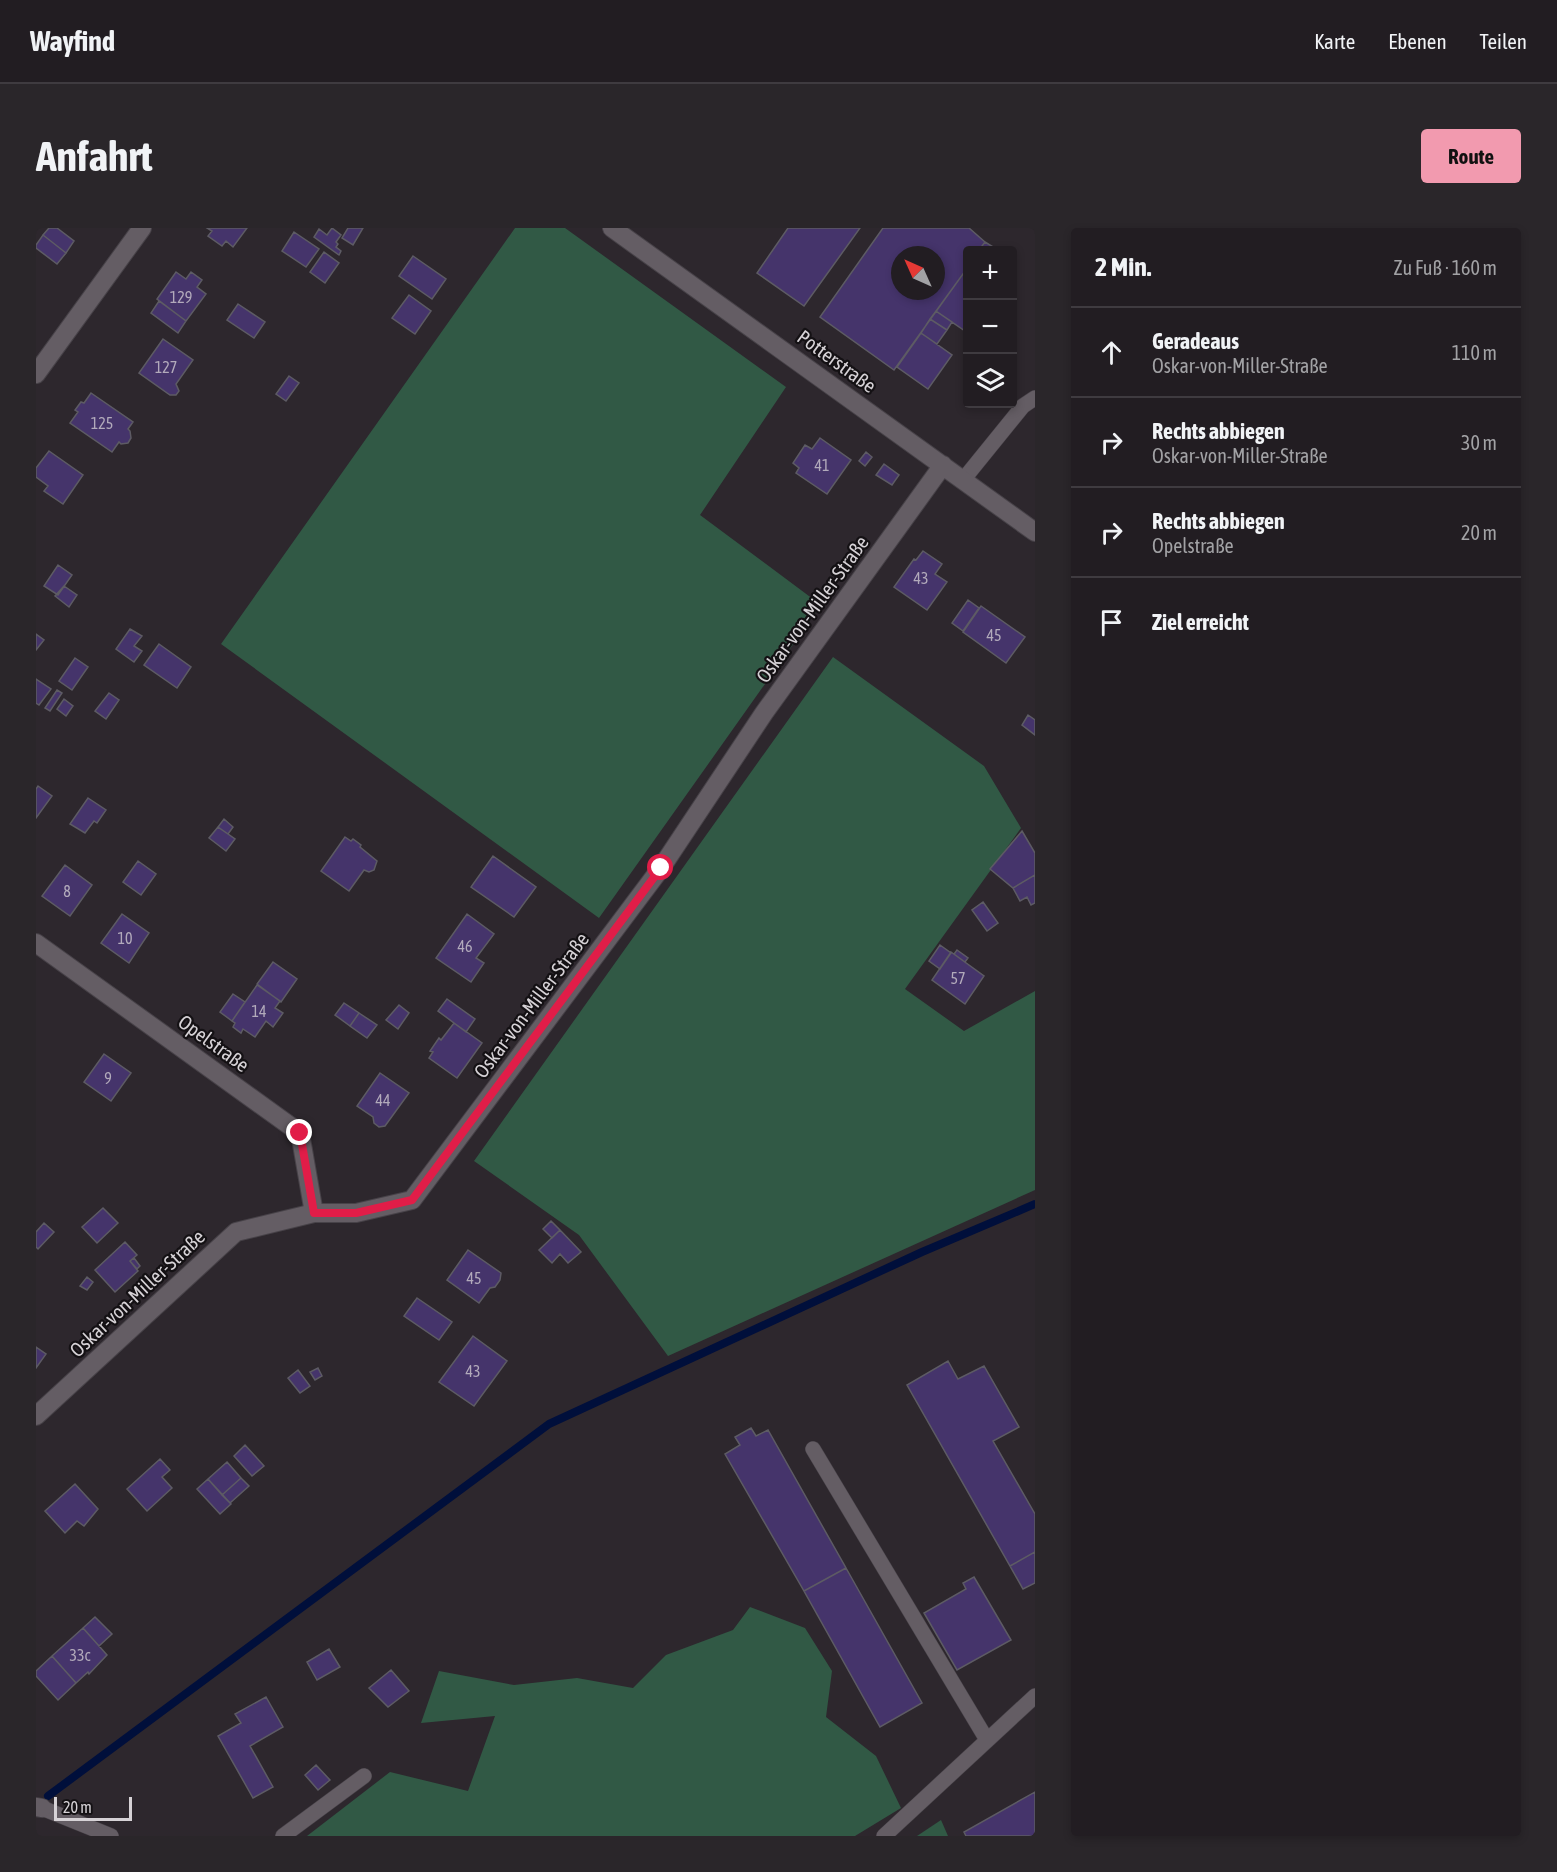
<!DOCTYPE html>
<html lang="de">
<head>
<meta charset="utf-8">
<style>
  body { margin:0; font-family:"Asap Condensed",sans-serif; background:#2a262a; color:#f1f3f6 }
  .controls { position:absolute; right:18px; top:18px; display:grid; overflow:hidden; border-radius:6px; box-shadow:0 3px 9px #0003 }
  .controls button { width:54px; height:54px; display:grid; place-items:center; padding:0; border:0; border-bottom:2px solid #3f3b40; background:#221d22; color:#f1f3f6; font:30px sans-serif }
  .compass { position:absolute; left:855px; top:18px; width:54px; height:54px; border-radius:50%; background:#221d22; box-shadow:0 3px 9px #0003; rotate:315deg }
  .scale { position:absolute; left:18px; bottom:15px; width:78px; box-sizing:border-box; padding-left:6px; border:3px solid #d6d2d6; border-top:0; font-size:16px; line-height:21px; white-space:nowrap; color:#d6d2d6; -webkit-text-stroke:4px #141114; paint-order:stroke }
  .stop { position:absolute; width:18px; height:18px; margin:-14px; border:4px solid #e11d48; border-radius:50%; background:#fff }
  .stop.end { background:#e11d48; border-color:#fff; box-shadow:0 2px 6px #0008 }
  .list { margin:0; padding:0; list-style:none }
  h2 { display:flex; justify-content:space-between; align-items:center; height:78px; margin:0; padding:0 24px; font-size:26px }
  h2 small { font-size:20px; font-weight:400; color:#a2a2a5 }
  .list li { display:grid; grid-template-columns:39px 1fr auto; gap:18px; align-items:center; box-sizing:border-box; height:90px; padding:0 24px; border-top:2px solid #3f3b40 }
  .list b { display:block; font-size:22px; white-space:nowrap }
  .list p { margin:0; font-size:20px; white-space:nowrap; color:#a2a2a5 }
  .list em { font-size:20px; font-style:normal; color:#a2a2a5 }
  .icon { flex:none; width:33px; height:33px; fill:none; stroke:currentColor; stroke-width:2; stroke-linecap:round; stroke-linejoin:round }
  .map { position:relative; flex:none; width:999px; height:1608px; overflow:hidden; border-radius:6px }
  header { display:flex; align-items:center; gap:36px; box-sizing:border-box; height:84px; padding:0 30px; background:#221d22; border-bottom:2px solid #3f3b40 }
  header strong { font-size:28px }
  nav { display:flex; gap:33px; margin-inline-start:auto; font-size:21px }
  .intro { display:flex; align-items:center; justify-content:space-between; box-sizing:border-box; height:144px; padding:0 36px }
  h1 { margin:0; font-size:42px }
  .button { padding:15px 27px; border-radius:6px; background:#f29aaf; color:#111; font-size:21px; font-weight:700 }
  main { display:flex; gap:36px; padding:0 36px }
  aside { flex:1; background:#221d22; border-radius:6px; box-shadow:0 3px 9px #0003 }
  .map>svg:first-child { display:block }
</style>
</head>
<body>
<header>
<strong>Wayfind</strong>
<nav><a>Karte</a><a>Ebenen</a><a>Teilen</a></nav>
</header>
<div class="intro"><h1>Anfahrt</h1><a class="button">Route</a></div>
<main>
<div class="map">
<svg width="999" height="1608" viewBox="0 0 999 1608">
  <rect width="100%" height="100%" fill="#2d272d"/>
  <path fill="#315945" d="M479 0H529L750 159 664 287 785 377 563 690 185 416Z
    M797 429 948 538 985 600 869 761 928 803 999 763V962L632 1128 543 1007 438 933Z
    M714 1379 769 1400 796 1443 790 1489 840 1528 865 1580 819 1608H271L354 1544 432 1563 459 1488 385 1495 403 1443 478 1457 541 1450 597 1460 630 1427 697 1402Z
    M905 1592 912 1608H881Z"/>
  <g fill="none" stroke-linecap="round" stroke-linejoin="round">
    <path stroke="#000f3b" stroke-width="8" d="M12 1568 513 1196 886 1024 999 976"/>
  </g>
  <path fill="#45346b" stroke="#5d5b64" stroke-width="1.5" fill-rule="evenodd" d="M13 0H21L38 13 30 25 7 7Z
    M171 0H211L197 19 190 13 186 18 172 8 176 3Z
    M296 0 305 7 300 14 302 16 300 19 305 23 303 27 278 9 283 1 291 7Z
    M312 0H327L317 17 306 10Z
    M752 0H824L768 78 721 45Z
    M847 0H933L949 14 943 22H932V39L858 142 784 89ZM864 27H900V63H864Z
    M258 4 283 21 270 39 246 23Z
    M7 7 30 25 21 36 0 20V17Z
    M949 14 962 22H943Z
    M288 24 303 35 289 55 274 44Z
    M377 28 410 51 396 71 363 48Z
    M932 39V105L900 83Z
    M140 44 150 51 155 44 166 52 161 59 170 66 150 93 121 71Z
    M373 67 395 83 379 106 356 90Z
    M123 73 150 93 142 105 115 85Z
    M202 76 229 94 218 110 191 92Z
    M900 83 916 94 911 102 894 91Z
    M894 91 911 102 901 116 885 105Z
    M885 105 916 127 892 161 861 139Z
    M127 111 157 132 140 156 143 163 140 167H134L103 145Z
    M253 148 263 155 250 173 240 166Z
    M55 165 97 194 92 201 94 203 95 210 92 215 85 216 83 214 76 224 34 195 42 184 39 182 45 174 48 175Z
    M784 210 815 232 791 266 760 245 763 240 757 235 769 217 776 221Z
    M13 223 47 247 27 276 8 263 12 258 0 249V240Z
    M830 224 836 229 829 238 823 233Z
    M848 236 863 247 856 257 840 247Z
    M887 323 906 336 899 346 911 354 891 382 858 359 878 331 880 332Z
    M22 337 36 347 22 367 8 358Z
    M28 358 41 367 33 379 19 368Z
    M932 372 943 380 927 403 916 395Z
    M945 378 989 409 970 435 927 404Z
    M94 401 106 408 98 418 106 423 98 434 80 421Z
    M0 406 8 412 0 422Z
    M123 416 155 439 141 460 108 437Z
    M39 430 52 439 36 462 23 453Z
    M0 451 15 461 3 477 0 475Z
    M21 462 26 465 14 483 9 480Z
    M73 465 83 472 70 491 59 483Z
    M28 471 37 478 30 488 21 481Z
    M992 487 999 492V507L986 497Z
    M2 558 16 568 0 590V561Z
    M52 570 70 582 61 595 58 593 49 605 34 596Z
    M188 591 197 599 192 606 182 599Z
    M182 599 199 611 190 623 173 610Z
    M986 603 999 625V647L977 660 954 641Z
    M309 609 315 613 317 611 325 617 324 619 341 633 338 642 333 644 328 642 313 663 285 643Z
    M457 628 500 659 478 689 435 659Z
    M102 633 120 646 105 667 87 654Z
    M29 637 56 657 34 688 6 668Z
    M999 647V675L995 677 991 669 984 673 977 660Z
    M947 674 962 695 951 703 936 682Z
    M86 686 113 705 93 735 65 715Z
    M431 686 458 706 440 730 448 735 435 754 400 730Z
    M904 717 915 725 904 741 893 733Z
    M921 722 932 730 929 734 918 726Z
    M915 724 948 748 929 776 896 752Z
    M237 734 261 751 245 774 221 756Z
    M221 757 244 773 239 780 247 785 237 799 230 793 219 809 207 801 205 805 197 799 199 795 196 793Z
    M197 766 209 774 196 793 184 784Z
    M411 771 439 791 430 804 402 783Z
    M308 775 323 785 314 798 299 787Z
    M363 777 373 785 362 801 350 792Z
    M323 785 341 797 331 810 314 798Z
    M418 795 446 815 421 850 393 830 397 824 394 823 403 810 405 812Z
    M68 826 95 845 75 873 48 854Z
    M344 845 373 865 349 898 343 899 338 895 337 889 321 878Z
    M67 980 82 995 61 1015 46 999Z
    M515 993 524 1002 516 1010 507 1001Z
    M8 995 18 1004 2 1021 0 1019V1004Z
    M524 1002 545 1024 532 1035 524 1026 516 1035 503 1022Z
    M89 1014 101 1027 94 1033 102 1043 79 1064 59 1042Z
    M432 1022 465 1045 464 1052 459 1059 454 1060 443 1075 411 1052Z
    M98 1030 104 1038 101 1041 94 1033Z
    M51 1049 57 1054 51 1062 44 1058Z
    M381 1070 416 1094 403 1112 368 1088Z
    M437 1108 471 1133 438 1178 403 1154Z
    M0 1119 10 1126 0 1140Z
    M912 1133 922 1151 948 1138 983 1199 957 1213 999 1286V1324L974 1338 871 1157Z
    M282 1140 286 1148 279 1152 274 1144Z
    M262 1142 274 1158 264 1165 252 1150Z
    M715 1200 720 1208 732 1202 810 1340 768 1363 689 1226 704 1217 699 1209Z
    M209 1217 228 1238 216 1248 198 1228Z
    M124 1231 134 1242 126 1249 136 1260 111 1283 91 1261Z
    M191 1234 205 1250 186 1267 172 1251Z
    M205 1250 213 1258 194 1275 186 1267Z
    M172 1251 195 1276 184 1286 161 1261Z
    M39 1256 62 1281 48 1298 41 1293 29 1305 9 1283Z
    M999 1324V1355L987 1361 974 1338Z
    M810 1340 886 1475 844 1499 768 1363Z
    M938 1349 975 1412 921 1442 888 1385 930 1361 927 1355Z
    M59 1389 76 1406 63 1418 47 1400Z
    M47 1400 71 1427 53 1446 52 1444 40 1455 16 1428Z
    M293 1421 304 1439 281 1452 271 1434Z
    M16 1428 40 1455 22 1472 0 1448V1443Z
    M355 1442 373 1463 352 1479 333 1460Z
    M230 1469 247 1499 214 1518 237 1559 217 1570 182 1508 205 1495 199 1486Z
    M280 1537 294 1552 282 1562 269 1547Z
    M999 1564V1608H930L928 1604Z"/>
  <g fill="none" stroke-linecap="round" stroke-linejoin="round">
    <g stroke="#474248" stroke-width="16">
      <path id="service" d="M927 252 987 178 999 170
        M777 1221 951 1512
        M6 1580 75 1608
        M247 1608 328 1548
        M848 1608 999 1468"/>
    </g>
    <g stroke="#474248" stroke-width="20">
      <path id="minor" d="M576 0 999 304
        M0 146 106 0
        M0 715 264 905 278 985
        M0 1188 200 1004 278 985H320L376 972 625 640 728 485 907 237
        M0 1579 6 1580"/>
    </g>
    <use href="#service" stroke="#645d64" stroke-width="15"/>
    <use href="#minor" stroke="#645d64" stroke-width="18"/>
  </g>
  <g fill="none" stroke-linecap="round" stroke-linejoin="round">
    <path stroke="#e11d48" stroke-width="8" d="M264 905 278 985H320L376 972 625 640"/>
  </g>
  <g text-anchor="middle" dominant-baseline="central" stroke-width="4.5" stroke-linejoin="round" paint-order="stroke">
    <g font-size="16" fill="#b2aabb">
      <text x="145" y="69">129</text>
      <text x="130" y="139">127</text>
      <text x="66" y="195">125</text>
      <text x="786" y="237">41</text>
      <text x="885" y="350">43</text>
      <text x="958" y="407">45</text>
      <text x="31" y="663">8</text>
      <text x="89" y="710">10</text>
      <text x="429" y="718">46</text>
      <text x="922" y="750">57</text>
      <text x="223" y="783">14</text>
      <text x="72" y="850">9</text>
      <text x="347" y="872">44</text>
      <text x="438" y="1050">45</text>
      <text x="437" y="1143">43</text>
      <text x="44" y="1427">33c</text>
    </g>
    <g font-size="20" fill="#d6d2d6" stroke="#141114">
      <text transform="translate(801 133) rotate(36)">Potterstraße</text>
      <text transform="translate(776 381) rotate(-54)">Oskar-von-Miller-Straße</text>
      <text transform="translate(495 777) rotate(-53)">Oskar-von-Miller-Straße</text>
      <text transform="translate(178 815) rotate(36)">Opelstraße</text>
      <text transform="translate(101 1065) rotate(-43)">Oskar-von-Miller-Straße</text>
    </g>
  </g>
</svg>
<div class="controls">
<button>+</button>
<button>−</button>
<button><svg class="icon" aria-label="layers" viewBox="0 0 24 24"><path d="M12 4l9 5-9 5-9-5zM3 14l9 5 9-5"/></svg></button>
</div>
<svg class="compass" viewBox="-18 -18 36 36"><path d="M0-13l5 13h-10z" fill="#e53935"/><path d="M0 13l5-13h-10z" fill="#a2a2a5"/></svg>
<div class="scale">20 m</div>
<div class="stop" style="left:625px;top:640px"></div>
<div class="stop end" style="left:264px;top:905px"></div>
</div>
<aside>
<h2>2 Min.<small>Zu Fuß · 160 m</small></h2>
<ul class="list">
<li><svg class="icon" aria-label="ahead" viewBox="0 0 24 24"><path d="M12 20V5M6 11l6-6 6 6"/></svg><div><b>Geradeaus</b><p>Oskar-von-Miller-Straße</p></div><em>110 m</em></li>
<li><svg class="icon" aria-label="right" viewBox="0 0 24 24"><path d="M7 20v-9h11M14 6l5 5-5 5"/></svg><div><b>Rechts abbiegen</b><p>Oskar-von-Miller-Straße</p></div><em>30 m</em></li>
<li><svg class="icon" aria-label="right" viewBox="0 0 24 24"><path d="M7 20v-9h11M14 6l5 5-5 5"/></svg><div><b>Rechts abbiegen</b><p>Opelstraße</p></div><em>20 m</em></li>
<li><svg class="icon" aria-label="arrive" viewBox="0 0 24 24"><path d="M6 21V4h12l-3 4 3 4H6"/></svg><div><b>Ziel erreicht</b></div></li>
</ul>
</aside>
</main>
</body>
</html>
